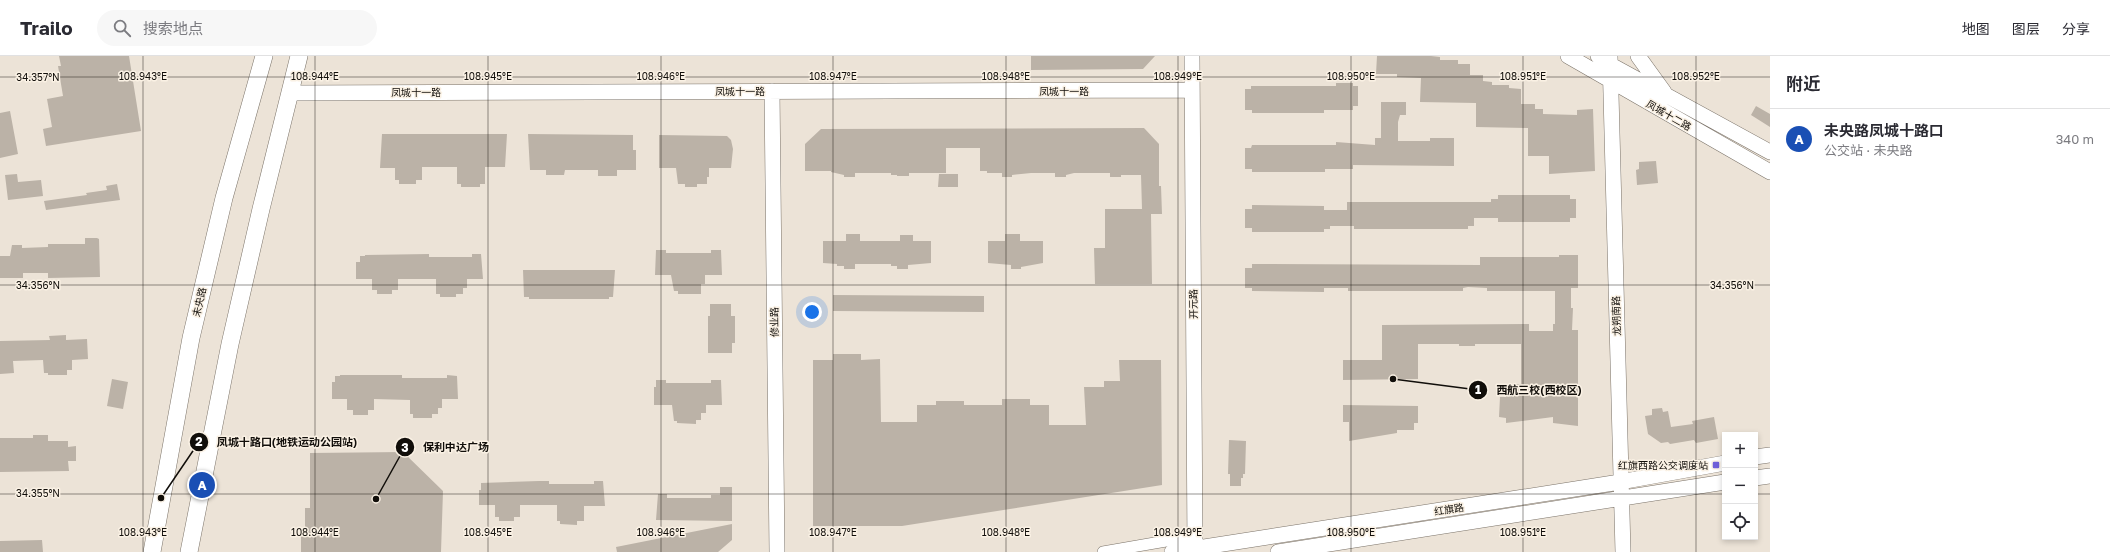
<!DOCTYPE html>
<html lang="zh">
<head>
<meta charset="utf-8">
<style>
  body { margin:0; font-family:"Golos Text","Noto Sans SC",sans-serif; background:#f7f7f7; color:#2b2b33 }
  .controls { position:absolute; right:12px; bottom:12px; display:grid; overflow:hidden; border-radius:0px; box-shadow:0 2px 6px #0003 }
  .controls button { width:36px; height:36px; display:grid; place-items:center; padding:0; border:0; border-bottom:1px solid #e1e1e2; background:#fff; color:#2b2b33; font:20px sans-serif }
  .you { position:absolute; left:812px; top:256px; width:14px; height:14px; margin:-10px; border:3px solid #fff; border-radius:50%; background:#1a73e8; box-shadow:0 0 0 6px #1a73e833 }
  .badge { display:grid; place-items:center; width:26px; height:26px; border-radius:50%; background:#1a73e8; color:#fff; font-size:13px; font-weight:700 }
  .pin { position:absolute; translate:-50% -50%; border:2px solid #fff; box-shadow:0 1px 4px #0006 }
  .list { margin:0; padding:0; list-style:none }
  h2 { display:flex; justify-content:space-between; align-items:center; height:52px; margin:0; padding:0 16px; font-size:17px }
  h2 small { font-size:13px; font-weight:400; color:#7c7c81 }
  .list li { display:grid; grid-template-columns:26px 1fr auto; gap:12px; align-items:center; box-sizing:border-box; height:60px; padding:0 16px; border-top:1px solid #e1e1e2 }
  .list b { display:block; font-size:15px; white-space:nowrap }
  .list p { margin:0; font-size:13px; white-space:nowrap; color:#7c7c81 }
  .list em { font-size:13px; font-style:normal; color:#7c7c81 }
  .icon { flex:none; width:22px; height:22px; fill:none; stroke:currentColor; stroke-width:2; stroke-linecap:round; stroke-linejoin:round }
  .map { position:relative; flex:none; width:1770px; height:496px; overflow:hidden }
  header { display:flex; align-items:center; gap:24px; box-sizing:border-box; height:56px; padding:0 20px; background:#fff; border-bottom:1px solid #e1e1e2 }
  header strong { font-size:19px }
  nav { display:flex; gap:22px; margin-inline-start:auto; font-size:14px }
  .search { width:280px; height:36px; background:#f7f7f7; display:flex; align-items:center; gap:10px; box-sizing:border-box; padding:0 14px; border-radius:22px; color:#7c7c81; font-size:15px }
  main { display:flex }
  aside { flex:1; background:#fff }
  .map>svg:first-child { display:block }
</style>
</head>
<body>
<header>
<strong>Trailo</strong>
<div class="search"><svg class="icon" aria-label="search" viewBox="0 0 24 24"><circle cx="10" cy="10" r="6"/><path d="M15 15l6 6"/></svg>搜索地点</div>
<nav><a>地图</a><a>图层</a><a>分享</a></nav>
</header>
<main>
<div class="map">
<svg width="1770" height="496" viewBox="0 0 1770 496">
  <rect width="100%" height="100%" fill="#ece3d7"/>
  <path fill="#bbb2a7" d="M59 0H129L141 75 46 90 43 73 52 71 47 43 63 40 58 10H61Z
    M1031 0H1155L1143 13 1031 14Z
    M1377 0H1431L1440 1V4H1458V8H1470V19H1483V25L1492 26V29H1509V32L1521 33V48H1535V53H1543V58L1577 59V54L1593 53 1595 115 1549 118V100H1528V72L1476 71V47L1420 46 1421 22 1397 21V18H1376Z
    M1336 27H1353V30H1358V50H1353V54H1324V57H1252V54H1245V33H1251V30H1336Z
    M1381 46H1406V59H1400L1398 66V85H1430V82H1454V110L1353 109V113H1325V116H1252V113H1245V92H1251L1252 89H1336V86L1375 89V82H1381Z
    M1756 50 1770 58V71L1751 59Z
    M10 55 18 98 0 102V57Z
    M1144 72 1159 88V130H1161L1162 158H1151L1152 228H1095L1094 192H1105V153H1142L1141 119H1121V121H1110V117H1074L1066 119V121H1055V117H1031L1012 119V121H1002V117H987V115H980V92H946V117H909V120H897V119H891V117H855V121H844V119L831 116V115H805V88L821 73Z
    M382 78H507L505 111H485V128H480V131H461V128H457V111H422V124H416V128H399V124H395V112H380Z
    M528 78 633 79V94H636V114H617V120H598V114H565L564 119H546V114H530Z
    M659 79 727 80 731 84 733 93 731 112H709V121H707V128H697V131H685V128H678L676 112H659Z
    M1656 105 1658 127 1637 129 1636 114 1639 113V106Z
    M17 118 18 126 41 124 43 140 8 144 5 119Z
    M939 118H958V131H938Z
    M117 128 120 144 46 154 44 145 87 139 86 137 107 134 106 130Z
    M1498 139H1570V143H1576V162H1570V166H1498V162H1474V170H1468V173H1354V170H1330V173H1324V176H1252V172H1245V153H1252V149L1324 150V154H1347V146H1491V143H1498Z
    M846 178H860V185H900V179H913V185H931V207L908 209V213H897V210H891V208H855V213H844V210H837V208L823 207V185H846Z
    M1005 178H1020V185H1043V207L1021 211V213H1011V209L988 207V185H1005Z
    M85 182H97L99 183 100 221 48 222V217H23V222H0V200H10L12 189H22V192L48 191V188H85Z
    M656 194H666V197H711V194H721L722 219H705V228H701V238H678V235H674L671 219H655Z
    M429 198V201H472V198H481L483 223H467V232H463V238H456V241H440V238H436V223H398V234H392V238H377V234H372V223H356V206H360V200H365V199Z
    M1559 199H1578V232H1571V252H1573L1572 274H1578V370L1553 367V361L1506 367V362L1499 361 1500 341H1506V328H1521V288H1475V290H1459V288H1418V323L1343 324V304H1382V269L1529 268V275H1553V268H1555V235H1487V232L1468 231 1463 232V235H1348V232H1324V236L1252 235V232H1245V212H1252V208L1480 209V201H1559Z
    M523 214H615L613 241H609V243H529V241H524Z
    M833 239 984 240V256L833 255Z
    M710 248H731V260H735V287H732V297H708V260H710Z
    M66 279V284L87 283 88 303 72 304V314H67V319H48V317H44L43 304 13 305 14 317 0 318V285L50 284 49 280Z
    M833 298H861V304L880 303 881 366H917V349H936V345H964V349H1002V343H1030V349H1049V369H1086L1084 331H1104V325H1120L1119 304H1161L1162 429 902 470H813V304H833Z
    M340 319H402V322H447V319L457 320 458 343H442V352H438V358H432V362H413V358H410V344L374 343V354H368V359H353V354H347V343H332V326H335V320H340Z
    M112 323 128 326 123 353 107 350Z
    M656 324H666V327H711V324H721L722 349H706V357H701V364H696V368L677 367V365H674L672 349H654V331H656Z
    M1343 349 1418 350V367H1414V374H1397V377L1349 385V366H1343Z
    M1662 352 1663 356 1668 355 1671 371 1693 368 1692 365 1714 361 1718 383 1696 387 1694 384 1670 388 1668 386 1661 387 1648 378 1645 360 1652 359V353Z
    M33 379H48V385H68V391L76 390V405H68L69 415 0 416V382H33Z
    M1229 384 1246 385 1245 418H1243V422H1241V430H1230V418H1228Z
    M403 396 443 435 441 496H301V473H305V452H310V397Z
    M539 425H549V428H594V425H603L605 450H584V465H577V469L560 468V465H557V449H520V461H514V465H499V461H495V449H479V434H481V427Z
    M720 431H732V465L656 464 658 438H667V442H711V439H720Z
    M732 468V484L718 496H617L616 491Z
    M42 484 43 496H0V485Z"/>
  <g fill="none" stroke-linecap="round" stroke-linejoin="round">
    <g stroke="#7b7369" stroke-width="12">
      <path id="street" d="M1103 496 1195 480"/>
    </g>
    <g stroke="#7b7369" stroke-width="16">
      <path id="secondary" d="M1192 0 1195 496
        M1568 0 1770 116
        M1598 0 1611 9 1770 96
        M1610 0 1623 496
        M1638 0 1664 36
        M772 35 777 496
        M290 37 1191 34
        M1755 401 1770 399
        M1755 422 1770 420
        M1172 496 1620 426 1725 407
        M1278 496 1725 426"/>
    </g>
    <g stroke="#7b7369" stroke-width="18">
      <path id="primary" d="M152 496 191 282 224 142 264 0
        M189 496 230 288 261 153 299 0"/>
    </g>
    <use href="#street" stroke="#fff" stroke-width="11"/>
    <use href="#secondary" stroke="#fff" stroke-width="15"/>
    <use href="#primary" stroke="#fff" stroke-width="17"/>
  </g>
  <path fill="none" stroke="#110e0a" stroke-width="1" stroke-opacity="0.45" d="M143 0V496M315 0V496M488 0V496M661 0V496M833 0V496M1006 0V496M1178 0V496M1351 0V496M1523 0V496M1696 0V496M0 21H1770M0 229H1770M0 438H1725M1755 438H1770"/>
  <rect fill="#6f5fd9" stroke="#faf1e4" stroke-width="1.5" x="1712" y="405" width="8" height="8" rx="2"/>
  <g text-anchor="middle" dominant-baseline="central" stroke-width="3" stroke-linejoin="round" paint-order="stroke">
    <g font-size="10" fill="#110e0a" stroke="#faf1e4">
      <text x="740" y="35">凤城十一路</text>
      <text x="1064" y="35">凤城十一路</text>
      <text x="416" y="36">凤城十一路</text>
      <text transform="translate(1669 59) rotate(30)">凤城十二路</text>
      <text transform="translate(199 246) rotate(-77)">未央路</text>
      <text transform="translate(1193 248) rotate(-91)">开元路</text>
      <text transform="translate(1616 260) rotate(-92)">龙朔南路</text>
      <text transform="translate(774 266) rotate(-91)">修业路</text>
      <text transform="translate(1449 453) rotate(-9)">红旗路</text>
    </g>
    <g font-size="10" fill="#110e0a" stroke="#faf1e4" text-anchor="end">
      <text x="1708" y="409">红旗西路公交调度站</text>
    </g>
  </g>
  <g font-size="10" text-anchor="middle" fill="#110e0a" stroke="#faf1e4" stroke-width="3" stroke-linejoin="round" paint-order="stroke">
    <text x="143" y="24">108.943°E</text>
    <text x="315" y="24">108.944°E</text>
    <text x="488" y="24">108.945°E</text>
    <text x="661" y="24">108.946°E</text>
    <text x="833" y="24">108.947°E</text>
    <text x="1006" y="24">108.948°E</text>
    <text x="1178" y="24">108.949°E</text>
    <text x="1351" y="24">108.950°E</text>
    <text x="1523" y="24">108.951°E</text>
    <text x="1696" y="24">108.952°E</text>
    <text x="38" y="25">34.357°N</text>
    <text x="38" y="233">34.356°N</text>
    <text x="1732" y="233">34.356°N</text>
    <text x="38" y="441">34.355°N</text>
    <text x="143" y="480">108.943°E</text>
    <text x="315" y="480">108.944°E</text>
    <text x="488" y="480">108.945°E</text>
    <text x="661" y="480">108.946°E</text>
    <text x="833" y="480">108.947°E</text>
    <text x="1006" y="480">108.948°E</text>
    <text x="1178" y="480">108.949°E</text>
    <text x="1351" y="480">108.950°E</text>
    <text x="1523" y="480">108.951°E</text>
  </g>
  <path fill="none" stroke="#110e0a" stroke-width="1.5" d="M1393 323L1478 334M161 442L199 386M376 443L405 391"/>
  <g fill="#110e0a" stroke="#faf1e4" stroke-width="1.5">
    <circle cx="1393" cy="323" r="4"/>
    <circle cx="161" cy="442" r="4"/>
    <circle cx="376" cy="443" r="4"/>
    <circle cx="1478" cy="334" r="10"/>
    <circle cx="199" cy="386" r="10"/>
    <circle cx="405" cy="391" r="10"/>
  </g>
  <g font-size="12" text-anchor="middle" font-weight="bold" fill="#fff">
    <text x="1478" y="338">1</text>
    <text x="199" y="390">2</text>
    <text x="405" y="396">3</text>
  </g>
  <g font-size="11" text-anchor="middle" font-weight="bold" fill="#110e0a" stroke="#faf1e4" stroke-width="3" stroke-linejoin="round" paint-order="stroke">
    <text x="1539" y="338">西航三校(西校区)</text>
    <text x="287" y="390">凤城十路口(地铁运动公园站)</text>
    <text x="456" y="395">保利中达广场</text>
  </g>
</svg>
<div class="controls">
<button>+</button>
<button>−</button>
<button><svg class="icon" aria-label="locate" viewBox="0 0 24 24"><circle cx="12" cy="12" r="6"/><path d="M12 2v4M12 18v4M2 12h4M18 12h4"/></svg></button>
</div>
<div class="you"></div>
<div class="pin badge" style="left:202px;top:429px;background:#1a4fb4">A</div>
</div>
<aside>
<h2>附近<small></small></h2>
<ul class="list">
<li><span class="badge" style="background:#1a4fb4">A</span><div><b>未央路凤城十路口</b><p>公交站 · 未央路</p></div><em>340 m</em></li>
</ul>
</aside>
</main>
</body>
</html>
